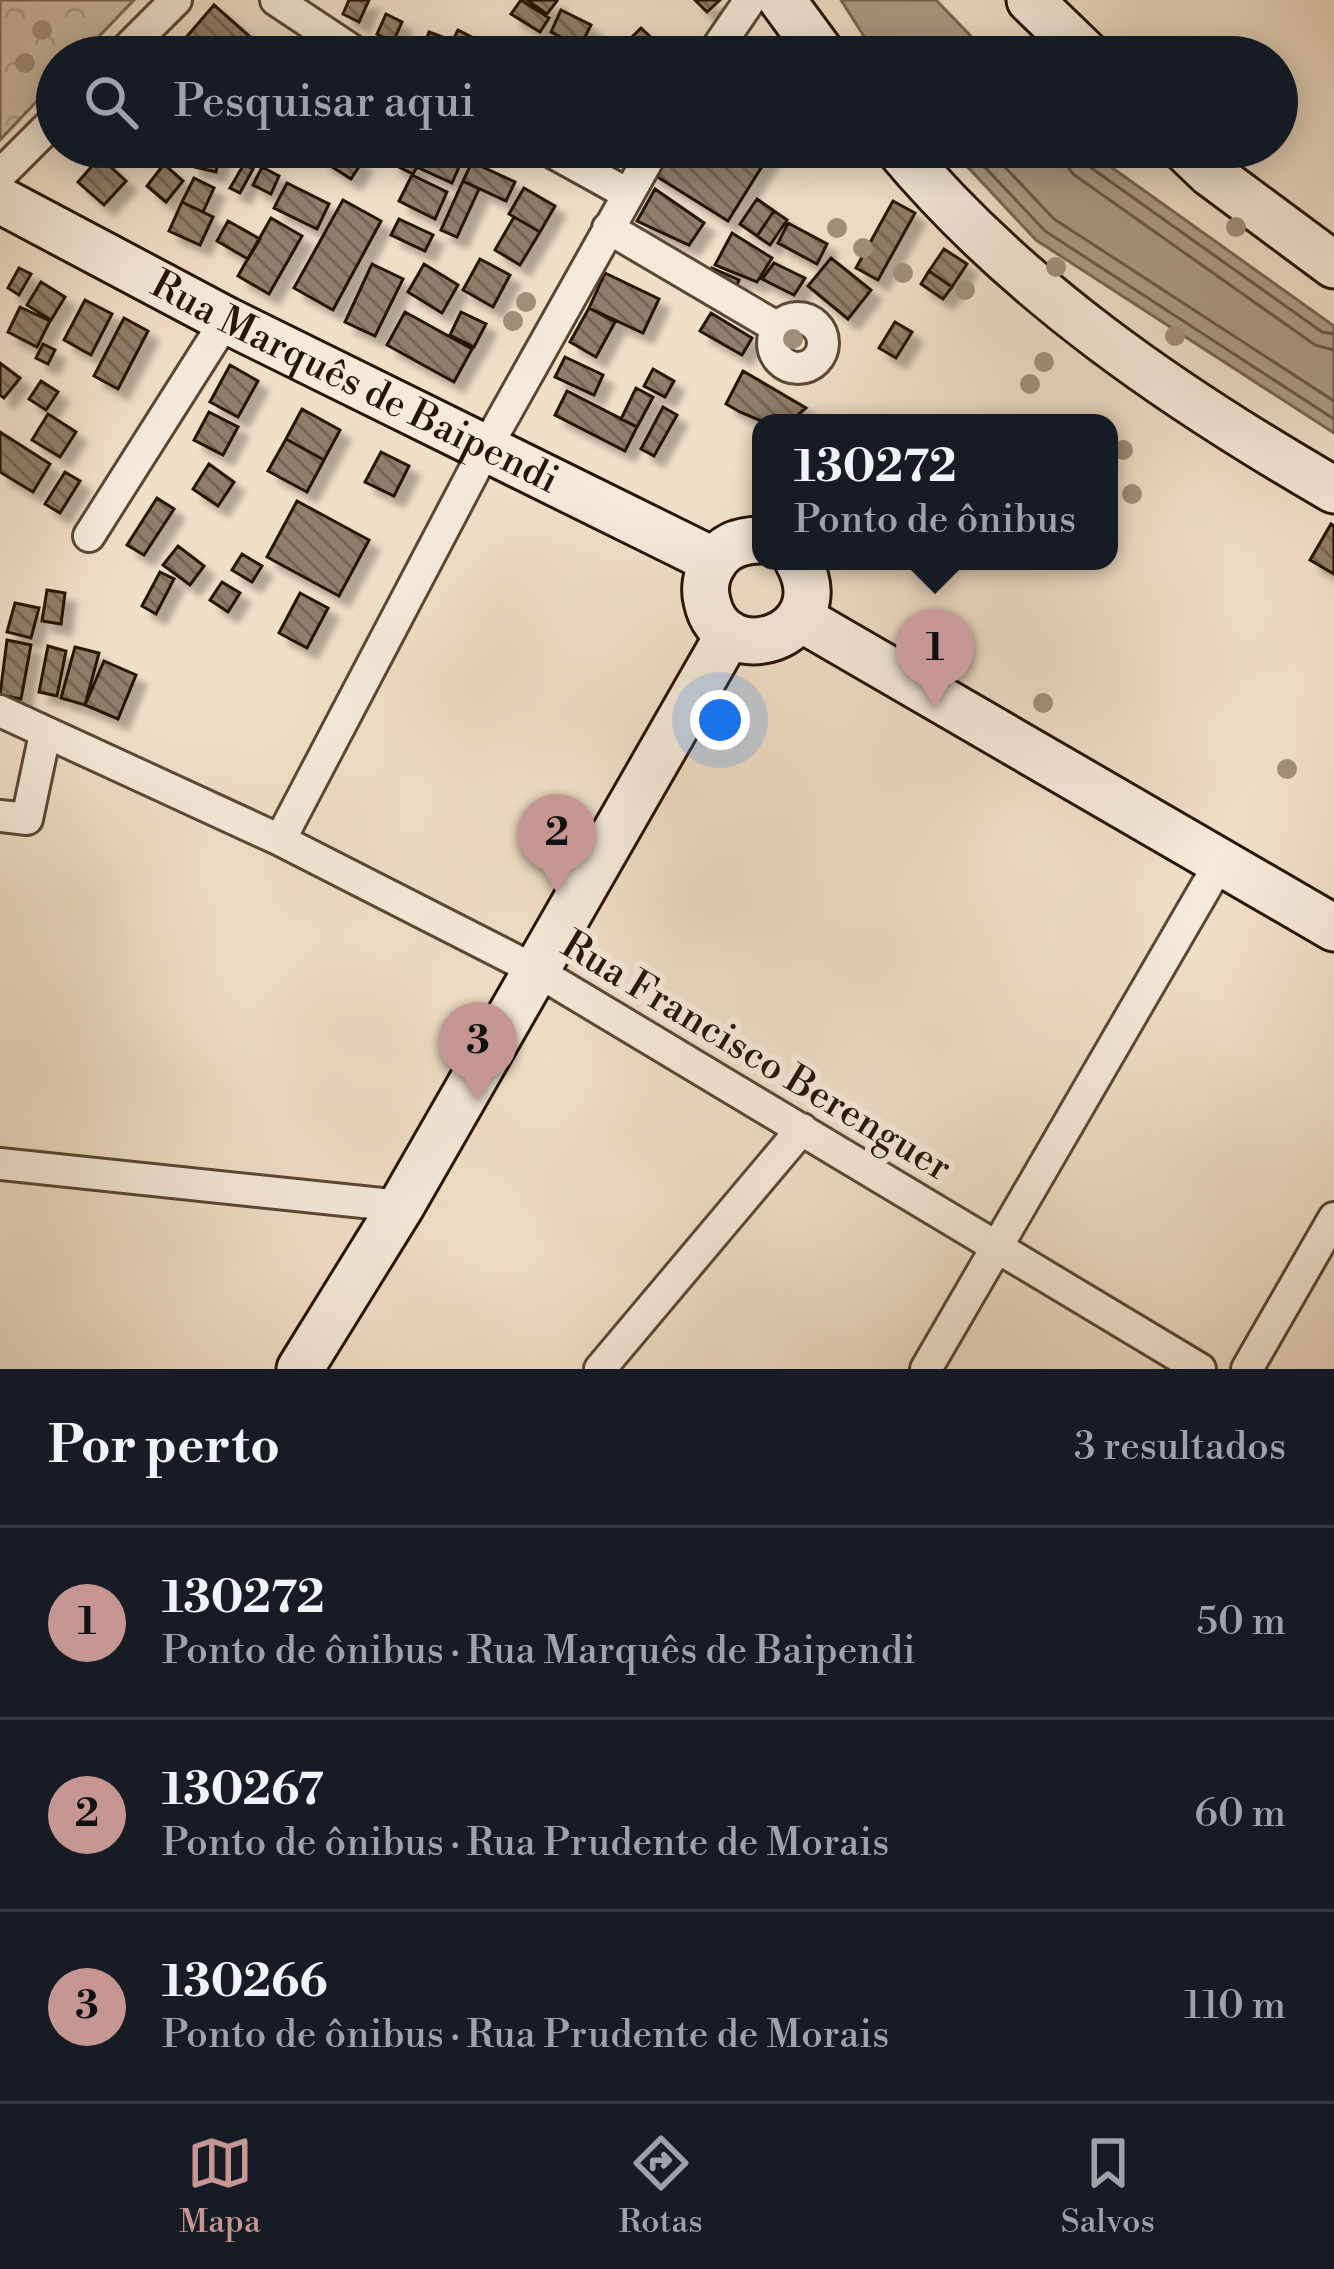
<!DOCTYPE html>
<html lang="pt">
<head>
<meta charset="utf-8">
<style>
  body { margin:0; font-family:"Libre Bodoni",serif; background:#20242c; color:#f1f3f6 }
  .you { position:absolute; left:720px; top:720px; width:42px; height:42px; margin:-30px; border:9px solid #fff; border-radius:50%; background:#1a73e8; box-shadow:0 0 0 18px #1a73e833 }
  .badge { display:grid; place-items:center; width:78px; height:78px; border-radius:50%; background:#c59692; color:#111; font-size:39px; font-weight:700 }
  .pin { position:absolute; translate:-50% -99px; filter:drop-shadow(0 3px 6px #0008) }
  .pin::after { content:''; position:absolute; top:63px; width:42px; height:36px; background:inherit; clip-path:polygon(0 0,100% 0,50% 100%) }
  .popup { position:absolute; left:752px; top:414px; width:366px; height:156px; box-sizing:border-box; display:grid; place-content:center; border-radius:24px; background:#171b24; filter:drop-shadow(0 3px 9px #0005); font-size:39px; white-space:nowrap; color:#9ea1a6 }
  .popup b { font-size:45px; color:#f1f3f6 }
  .popup::after { content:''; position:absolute; left:50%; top:100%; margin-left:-24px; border:24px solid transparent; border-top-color:#171b24 }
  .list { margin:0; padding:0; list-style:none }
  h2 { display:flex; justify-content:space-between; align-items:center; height:156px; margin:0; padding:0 48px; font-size:51px }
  h2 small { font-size:39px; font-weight:400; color:#9ea1a6 }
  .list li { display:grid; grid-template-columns:78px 1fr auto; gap:36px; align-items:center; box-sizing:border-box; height:192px; padding:0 48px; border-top:3px solid #363941 }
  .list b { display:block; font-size:45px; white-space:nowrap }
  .list p { margin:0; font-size:39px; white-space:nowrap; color:#9ea1a6 }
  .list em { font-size:39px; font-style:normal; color:#9ea1a6 }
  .icon { flex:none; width:66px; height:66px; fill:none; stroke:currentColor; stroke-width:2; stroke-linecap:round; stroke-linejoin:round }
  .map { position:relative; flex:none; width:1334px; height:1369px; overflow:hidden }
  .search { position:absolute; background:#171b24; box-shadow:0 6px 30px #0003; left:36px; right:36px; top:36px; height:132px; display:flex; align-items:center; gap:30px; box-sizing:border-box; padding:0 42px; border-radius:66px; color:#9ea1a6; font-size:45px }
  .sheet { height:732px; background:#171b24 }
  nav { display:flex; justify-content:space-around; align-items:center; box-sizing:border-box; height:168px; border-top:3px solid #363941; background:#171b24; font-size:33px; color:#9ea1a6 }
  nav a { display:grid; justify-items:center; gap:6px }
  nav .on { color:#c59692 }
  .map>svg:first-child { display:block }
</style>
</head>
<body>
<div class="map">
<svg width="1334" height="1369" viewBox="0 0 1334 1369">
  <defs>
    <pattern id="park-crowns" width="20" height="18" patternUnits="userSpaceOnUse" patternTransform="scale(3)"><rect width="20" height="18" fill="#cfbda7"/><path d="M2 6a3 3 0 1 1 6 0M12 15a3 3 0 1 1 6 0" fill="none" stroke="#b2a28e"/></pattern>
    <pattern id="building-back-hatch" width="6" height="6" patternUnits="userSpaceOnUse" patternTransform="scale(3)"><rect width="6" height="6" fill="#907e69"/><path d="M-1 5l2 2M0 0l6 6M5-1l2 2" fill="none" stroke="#766654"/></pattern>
    <filter id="shadow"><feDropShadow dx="10" dy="10" stdDeviation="3" flood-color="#0004"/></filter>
  </defs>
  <rect width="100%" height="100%" fill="#f1e0c8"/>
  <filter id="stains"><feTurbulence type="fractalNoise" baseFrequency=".00167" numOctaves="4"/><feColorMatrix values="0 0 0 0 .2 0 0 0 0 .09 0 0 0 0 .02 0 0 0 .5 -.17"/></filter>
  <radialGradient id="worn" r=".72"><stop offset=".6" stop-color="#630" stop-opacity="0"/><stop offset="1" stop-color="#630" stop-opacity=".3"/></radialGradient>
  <path fill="url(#park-crowns)" stroke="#7b6855" stroke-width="3" d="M0 0H134L79 57H57V80L0 140Z"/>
  <path fill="#ac9b85" stroke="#776551" stroke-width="3" d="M841 0H936L991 57H877Z
    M949 147H1083L1334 326V433L1036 240Z"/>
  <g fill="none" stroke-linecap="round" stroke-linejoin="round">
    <path stroke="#6a5844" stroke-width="3" d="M966 147 1045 231 1334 419
      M986 147 1054 219 1334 401
      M1061 147 1064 162 1073 174 1315 345 1334 350
      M1077 147 1083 162 1322 332 1334 334"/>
  </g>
  <path fill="url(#building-back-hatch)" stroke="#271403" stroke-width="3" filter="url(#shadow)" d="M349 0H369L359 22 343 14Z
    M521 0 549 18 540 32 511 14Z
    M527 0H556L557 1 547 14Z
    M695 0H720L707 12Z
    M214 5 255 41 240 57H174L171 55Z
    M561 10 591 25 580 47 551 32Z
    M386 14 402 22 393 42 377 34Z
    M641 28 655 41 643 54 629 40Z
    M458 30 485 44 480 54 453 40Z
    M429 32 448 39 443 51 425 44Z
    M600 43 617 56 616 57H590Z
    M454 44 474 54 473 57H448Z
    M327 147H339L362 162 351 179 320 159Z
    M400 147H428L413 174 391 163Z
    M428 147 463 158 452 183 419 168Z
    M583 147H602L610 152 604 161Z
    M663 147H774L728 221 648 171Z
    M194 150 219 156 216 172 191 166Z
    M100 157 126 181 104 205 78 182Z
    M472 162 515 182 506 201 463 181Z
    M164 164 183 181 166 202 147 186Z
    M244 164 253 169 240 193 230 188Z
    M262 167 279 176 271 194 253 185Z
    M412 175 447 192 435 219 399 201Z
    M194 178 214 188 203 212 182 202Z
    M463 181 479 189 457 237 441 230Z
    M287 183 329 204 317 229 274 208Z
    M524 188 555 206 540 232 509 214Z
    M655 189 704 223 689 245 637 221Z
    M757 199 774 211 757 236 740 224Z
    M343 200 381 221 333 310 294 288Z
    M893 201 915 213 878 280 856 268Z
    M182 202 213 217 200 245 169 231Z
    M774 211 787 220 770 245 757 236Z
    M514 217 540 232 520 265 495 250Z
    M271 218 302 236 269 294 238 276Z
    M399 219 433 235 425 251 391 235Z
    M228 221 260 239 248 259 217 241Z
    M788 223 827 244 817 264 778 243Z
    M732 233 772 258 757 282 715 265Z
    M944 249 967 264 952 287 929 271Z
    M831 258 871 290 848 319 808 286Z
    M480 259 510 275 493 307 463 290Z
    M774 263 805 278 794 295 762 279Z
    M372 264 403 279 375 336 345 322Z
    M424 264 458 285 442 313 408 292Z
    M19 268 31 274 19 295 8 288Z
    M712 268 739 280 734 292 707 280Z
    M929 271 952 287 943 299 921 284Z
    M605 273 659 299 643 333 589 308Z
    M41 282 65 297 51 320 27 305Z
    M85 300 112 314 91 355 64 340Z
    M20 307 50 321 37 347 8 332Z
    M589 308 615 322 596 357 570 342Z
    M405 312 472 349 454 382 387 345Z
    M461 312 486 324 474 347 450 335Z
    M711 313 752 338 742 355 700 331Z
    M124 318 148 331 118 389 94 376Z
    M895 322 912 332 896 358 879 348Z
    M43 344 55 350 48 364 36 358Z
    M565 357 603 375 594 395 555 377Z
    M0 363 20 378 4 398 0 395Z
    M230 365 258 381 238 417 210 402Z
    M653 369 674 381 665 397 644 386Z
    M743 371 806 408 788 423H766L740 412 726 404Z
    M41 381 58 392 46 410 29 399Z
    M636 388 653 397 637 427 621 419Z
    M567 391 637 427 625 451 555 415Z
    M663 407 677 415 654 456 641 449Z
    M302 409 340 430 324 460 286 439Z
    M209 412 238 427 223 455 194 440Z
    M48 414 76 432 60 457 32 440Z
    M0 432 50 464 33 492 0 472Z
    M286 439 324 460 307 492 268 471Z
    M381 452 409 466 394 496 365 482Z
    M209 464 234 482 218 506 193 489Z
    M65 472 80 481 60 513 45 504Z
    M157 498 174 509 144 555 127 545Z
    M297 501 369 540 339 596 267 557Z
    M1331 524 1334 526V574L1310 560Z
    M178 546 204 566 190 585 163 565Z
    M242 554 262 566 252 582 232 570Z
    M160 572 174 579 156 614 142 606Z
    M222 582 240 593 228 612 210 600Z
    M47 590 65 593 61 624 42 621Z
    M300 593 328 608 307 648 279 633Z
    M15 603 39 608 31 638 7 632Z
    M7 640 31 645 21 699 0 695Z
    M48 646 66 651 57 696 39 692Z
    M75 647 99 653 85 705 61 698Z
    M104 661 136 675 118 719 85 705Z"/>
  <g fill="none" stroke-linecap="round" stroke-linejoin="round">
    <g stroke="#5a4734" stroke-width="36">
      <path id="street" d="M276 0 362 57
        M119 57 176 0
        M711 57 750 0
        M543 147 626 193
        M0 175 57 118
        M608 228 778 328
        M773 343a25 25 0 1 1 50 0a25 25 0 1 1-50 0Z
        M89 536 226 320
        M0 711 280 840 535 970 1200 1369
        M0 816 27 819 45 734
        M280 840 486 448 655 147
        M0 1164 401 1206
        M600 1369 802 1129
        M926 1369 1221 861
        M1247 1369 1334 1218"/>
    </g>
    <g stroke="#271403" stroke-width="51">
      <g id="secondary">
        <path d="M782 0 824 57"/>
        <path d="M1030 0 1089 57"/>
        <path d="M897 147C1016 290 1173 397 1334 490"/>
        <path d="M1183 147 1210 173 1334 265"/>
        <path id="s1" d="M0 200 226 320 714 561"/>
        <path d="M761 540C741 540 723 546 713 564 706 575 704 589 707 601 722 675 840 637 798 561"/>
        <path d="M800 618 1334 928"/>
        <path d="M300 1369 401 1206 729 634"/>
      </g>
    </g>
    <use href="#street" stroke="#f6ebdb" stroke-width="30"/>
    <use href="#secondary" stroke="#f6ebdb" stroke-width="45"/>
  </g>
  <g fill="#a2907b">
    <circle cx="42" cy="30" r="10"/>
    <circle cx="25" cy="63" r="10"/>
    <circle cx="1236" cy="227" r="10"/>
    <circle cx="837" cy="228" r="10"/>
    <circle cx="863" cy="248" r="10"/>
    <circle cx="1056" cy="267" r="10"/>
    <circle cx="903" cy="273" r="10"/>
    <circle cx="965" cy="290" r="10"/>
    <circle cx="526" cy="302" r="10"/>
    <circle cx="513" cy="321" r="10"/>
    <circle cx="1175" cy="336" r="10"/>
    <circle cx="793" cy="339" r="10"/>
    <circle cx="1044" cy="362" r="10"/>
    <circle cx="1030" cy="384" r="10"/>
    <circle cx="1123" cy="450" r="10"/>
    <circle cx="1132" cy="494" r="10"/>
    <circle cx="1043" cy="703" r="10"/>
    <circle cx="1287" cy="769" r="10"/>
  </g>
  <g text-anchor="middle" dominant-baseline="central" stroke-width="12" stroke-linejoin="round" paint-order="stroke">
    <g font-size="39" fill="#271403" stroke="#f6ebdb">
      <text stroke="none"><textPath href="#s1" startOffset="399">Rua Marquês de Baipendi</textPath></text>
      <text transform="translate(756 1057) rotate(31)">Rua Francisco Berenguer</text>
    </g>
  </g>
  <rect width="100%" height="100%" filter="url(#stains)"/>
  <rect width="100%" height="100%" fill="url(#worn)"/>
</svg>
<div class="you"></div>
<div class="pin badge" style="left:935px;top:708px">1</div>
<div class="popup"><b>130272</b>Ponto de ônibus</div>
<div class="pin badge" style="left:557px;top:893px">2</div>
<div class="pin badge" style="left:478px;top:1101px">3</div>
<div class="search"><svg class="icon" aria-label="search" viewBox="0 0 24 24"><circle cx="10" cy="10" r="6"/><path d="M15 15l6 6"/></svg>Pesquisar aqui</div>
</div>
<section class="sheet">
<h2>Por perto<small>3 resultados</small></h2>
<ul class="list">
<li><span class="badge">1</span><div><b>130272</b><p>Ponto de ônibus · Rua Marquês de Baipendi</p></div><em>50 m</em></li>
<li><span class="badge">2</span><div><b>130267</b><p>Ponto de ônibus · Rua Prudente de Morais</p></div><em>60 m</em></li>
<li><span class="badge">3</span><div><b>130266</b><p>Ponto de ônibus · Rua Prudente de Morais</p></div><em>110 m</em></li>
</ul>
</section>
<nav>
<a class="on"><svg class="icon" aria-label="map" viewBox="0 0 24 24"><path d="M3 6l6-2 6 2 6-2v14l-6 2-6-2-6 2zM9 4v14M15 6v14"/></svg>Mapa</a>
<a><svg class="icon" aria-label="directions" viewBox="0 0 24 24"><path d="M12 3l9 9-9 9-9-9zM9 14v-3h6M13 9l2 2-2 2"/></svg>Rotas</a>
<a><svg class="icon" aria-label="saved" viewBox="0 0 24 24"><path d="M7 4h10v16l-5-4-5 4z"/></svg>Salvos</a>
</nav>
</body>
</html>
